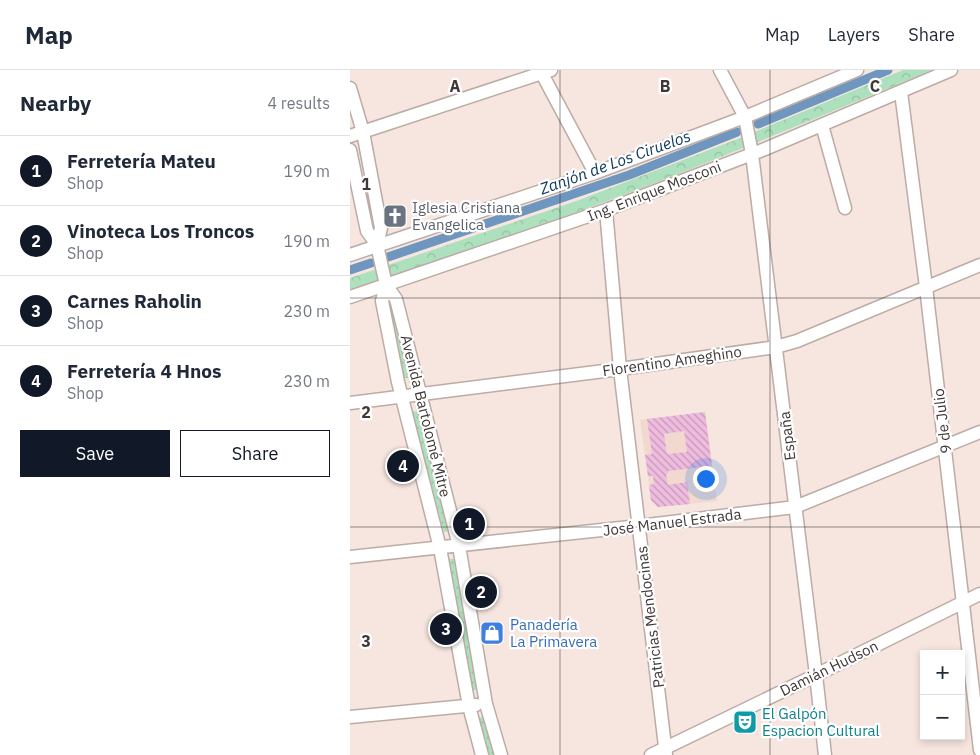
<!DOCTYPE html>
<html lang="en">
<head>
<meta charset="utf-8">
<style>
  body { margin:0; font-family:"IBM Plex Sans",sans-serif; background:#f6f6f7; color:#1f2937 }
  .controls { position:absolute; right:15px; bottom:15px; display:grid; overflow:hidden; border-radius:0px; box-shadow:0 2px 8px #0003 }
  .controls button { width:45px; height:45px; display:grid; place-items:center; padding:0; border:0; border-bottom:1px solid #e0e1e3; background:#fff; color:#1f2937; font:25px sans-serif }
  .you { position:absolute; left:355px; top:408px; width:18px; height:18px; margin:-12px; border:4px solid #fff; border-radius:50%; background:#1a73e8; box-shadow:0 0 0 8px #1a73e833 }
  .badge { display:grid; place-items:center; width:32px; height:32px; border-radius:50%; background:#111827; color:#fff; font-size:16px; font-weight:700 }
  .pin { position:absolute; translate:-50% -50%; border:2px solid #fff; box-shadow:0 1px 5px #0006 }
  .list { margin:0; padding:0; list-style:none }
  h2 { display:flex; justify-content:space-between; align-items:center; height:65px; margin:0; padding:0 20px; font-size:21px }
  h2 small { font-size:16px; font-weight:400; color:#747a83 }
  .list li { display:grid; grid-template-columns:32px 1fr auto; gap:15px; align-items:center; box-sizing:border-box; height:70px; padding:0 20px; border-top:1px solid #e0e1e3 }
  .list b { display:block; font-size:19px; white-space:nowrap }
  .list p { margin:0; font-size:16px; white-space:nowrap; color:#747a83 }
  .list em { font-size:16px; font-style:normal; color:#747a83 }
  .actions { display:flex; gap:10px; padding:15px 20px }
  .actions a { flex:1; padding:11px 0; border:1px solid #111827; border-radius:0px; text-align:center; font-size:18px; color:#111827 }
  .actions .main { background:#111827; color:#fff }
  .map { position:relative; flex:none; width:630px; height:685px; overflow:hidden }
  header { display:flex; align-items:center; gap:30px; box-sizing:border-box; height:70px; padding:0 25px; background:#fff; border-bottom:1px solid #e0e1e3 }
  header strong { font-size:24px }
  nav { display:flex; gap:28px; margin-inline-start:auto; font-size:18px }
  main { display:flex }
  aside { flex:1; background:#fff }
  .map>svg:first-child { display:block }
</style>
</head>
<body>
<header>
<strong>Map</strong>
<nav><a>Map</a><a>Layers</a><a>Share</a></nav>
</header>
<main>
<aside>
<h2>Nearby<small>4 results</small></h2>
<ul class="list">
<li><span class="badge">1</span><div><b>Ferretería Mateu</b><p>Shop</p></div><em>190 m</em></li>
<li><span class="badge">2</span><div><b>Vinoteca Los Troncos</b><p>Shop</p></div><em>190 m</em></li>
<li><span class="badge">3</span><div><b>Carnes Raholin</b><p>Shop</p></div><em>230 m</em></li>
<li><span class="badge">4</span><div><b>Ferretería 4 Hnos</b><p>Shop</p></div><em>230 m</em></li>
</ul>
<div class="actions"><a class="main">Save</a><a>Share</a></div>
</aside>
<div class="map">
<svg width="630" height="685" viewBox="0 0 630 685">
  <defs>
    <pattern id="grass-dots" width="8" height="8" patternUnits="userSpaceOnUse" patternTransform="scale(1.25)"><rect width="8" height="8" fill="#ade0bc"/><path d="M2 2h.1M6 6h.1" fill="none" stroke="#96c1a2" stroke-width="1.8" stroke-linecap="round"/></pattern>
    <pattern id="park-crowns" width="20" height="18" patternUnits="userSpaceOnUse" patternTransform="scale(1.25)"><rect width="20" height="18" fill="#ade0bc"/><path d="M2 6a3 3 0 1 1 6 0M12 15a3 3 0 1 1 6 0" fill="none" stroke="#96c1a2"/></pattern>
    <pattern id="building-back-hatch" width="6" height="6" patternUnits="userSpaceOnUse" patternTransform="scale(1.25)"><rect width="6" height="6" fill="#efbbdf"/><path d="M-1 5l2 2M0 0l6 6M5-1l2 2" fill="none" stroke="#c399b6"/></pattern>
  </defs>
  <rect width="100%" height="100%" fill="#f7e6df"/>
  <path fill="#f1d9cf" d="M355 342 367 431 308 437 301 430 290 350Z"/>
  <path fill="url(#grass-dots)" d="M42 232 58 308H54L37 233Z
    M68 341 99 461 94 462 62 342Z
    M99 489H105L128 620H122Z
    M133 647 144 685H139L128 648Z"/>
  <path fill="url(#park-crowns)" d="M553 0H583C475 44 367 90 257 131 172 163 86 191 0 219V208L229 130 385 70Z"/>
  <g fill="none" stroke-linecap="round" stroke-linejoin="round">
    <path stroke="#6e96bf" stroke-width="9" d="M408 54 538 0
      M38 187 279 105 387 62
      M0 200 21 193"/>
  </g>
  <path fill="url(#building-back-hatch)" fill-rule="evenodd" d="M355 342 362 396 318 401V404H316L318 415 337 412 340 434 308 437 301 430 299 415 304 414 303 406H298L295 385 302 384 297 349ZM334 361 337 382 317 384 314 364Z"/>
  <g fill="none" stroke-linecap="round" stroke-linejoin="round">
    <g stroke="#bcaca5" stroke-width="15">
      <path id="minor" d="M190 0 245 103
        M370 0 395 47 402 84 466 605 475 685
        M0 18 13 62 31 158 27 175
        M551 22 576 217 630 680
        M472 55 495 138
        M0 66 201 0
        M0 80 17 161 27 175 36 215 46 229 109 476 136 634 151 685
        M256 140 270 299 316 685
        M0 185 245 103 395 47 507 0
        M36 215 32 231 48 312 90 478 119 636 132 685
        M0 227 256 140 415 79 601 0
        M0 333 270 299 426 277 447 271 630 195
        M0 487 289 456 445 437 630 362
        M0 647 126 635
        M301 685 466 605 630 524"/>
    </g>
    <use href="#minor" stroke="#fff" stroke-width="12"/>
  </g>
  <path fill="none" stroke="#3f3836" stroke-width="1" stroke-opacity="0.55" d="M210 0V685M420 0V685M0 228H630M0 457H630"/>
  <defs>
    <g id="church-square" transform="scale(1.25)"><rect x="-9" y="-9" width="18" height="18" rx="4" fill="#6b7280" stroke="#fff"/><path d="M-1.2-6h2.4v3.5h3.3v2.4h-3.3V6h-2.4V-.1h-3.3v-2.4h3.3Z" fill="#fff"/></g>
    <g id="shop-square" transform="scale(1.25)"><rect x="-9" y="-9" width="18" height="18" rx="4" fill="#3f7fe0" stroke="#fff"/><path d="M-5-2.5h2.3a2.7 3.5 0 0 1 5.4 0H5L5.5 6h-11ZM-1.5-2.5h3a1.5 2.3 0 0 0-3 0Z" fill="#fff"/></g>
    <g id="theatre-square" transform="scale(1.25)"><rect x="-9" y="-9" width="18" height="18" rx="4" fill="#0f9aa8" stroke="#fff"/><path d="M-5-5.5Q0-4 5-5.5V0Q5 5 0 6Q-5 5-5 0ZM-3.3-2.5H-1v1.5H-3.3ZM1-2.5H3.3v1.5H1ZM-2.8 1Q0 5.5 2.8 1Z" fill="#fff"/></g>
  </defs>
  <g fill-rule="evenodd">
    <use href="#church-square" x="45" y="146"/>
    <use href="#shop-square" x="142" y="563"/>
    <use href="#theatre-square" x="395" y="652"/>
  </g>
  <g text-anchor="middle" dominant-baseline="central" stroke-width="4.5" stroke-linejoin="round" paint-order="stroke">
    <g font-size="15" fill="#3f3836" stroke="#fff">
      <text transform="translate(304 121) rotate(-21)">Ing. Enrique Mosconi</text>
      <text transform="translate(322 291) rotate(-8)">Florentino Ameghino</text>
      <text transform="translate(76 346) rotate(76)">Avenida Bartolomé Mitre</text>
      <text transform="translate(592 351) rotate(-97)">9 de Julio</text>
      <text transform="translate(437 366) rotate(-97)">España</text>
      <text transform="translate(322 452) rotate(-7)">José Manuel Estrada</text>
      <text transform="translate(300 547) rotate(-97)">Patricias Mendocinas</text>
      <text transform="translate(479 598) rotate(-26)">Damián Hudson</text>
    </g>
    <g font-size="15" fill="#5b616d" stroke="#fff" text-anchor="start">
      <text x="62" y="137">Iglesia Cristiana<tspan x="62" dy="17">Evangelica</tspan></text>
    </g>
    <g font-size="15" fill="#366cbe" stroke="#fff" text-anchor="start">
      <text x="160" y="554">Panadería<tspan x="160" dy="17">La Primavera</tspan></text>
    </g>
    <g font-size="15" fill="#0d838f" stroke="#fff" text-anchor="start">
      <text x="412" y="643">El Galpón<tspan x="412" dy="17">Espacion Cultural</tspan></text>
    </g>
    <g font-size="16" font-style="italic" fill="#0d3a62" stroke="#fff">
      <text transform="translate(265 92) rotate(-20)">Zanjón de Los Ciruelos</text>
    </g>
  </g>
  <g font-size="16" text-anchor="middle" font-weight="bold" fill="#3f3836" stroke="#fff" stroke-width="4.5" stroke-linejoin="round" paint-order="stroke">
    <text x="105" y="22">A</text>
    <text x="315" y="22">B</text>
    <text x="525" y="22">C</text>
    <text x="16" y="120">1</text>
    <text x="16" y="348">2</text>
    <text x="16" y="577">3</text>
  </g>
</svg>
<div class="controls">
<button>+</button>
<button>−</button>
</div>
<div class="you"></div>
<div class="pin badge" style="left:119px;top:454px">1</div>
<div class="pin badge" style="left:131px;top:522px">2</div>
<div class="pin badge" style="left:96px;top:559px">3</div>
<div class="pin badge" style="left:53px;top:396px">4</div>
</div>
</main>
</body>
</html>
